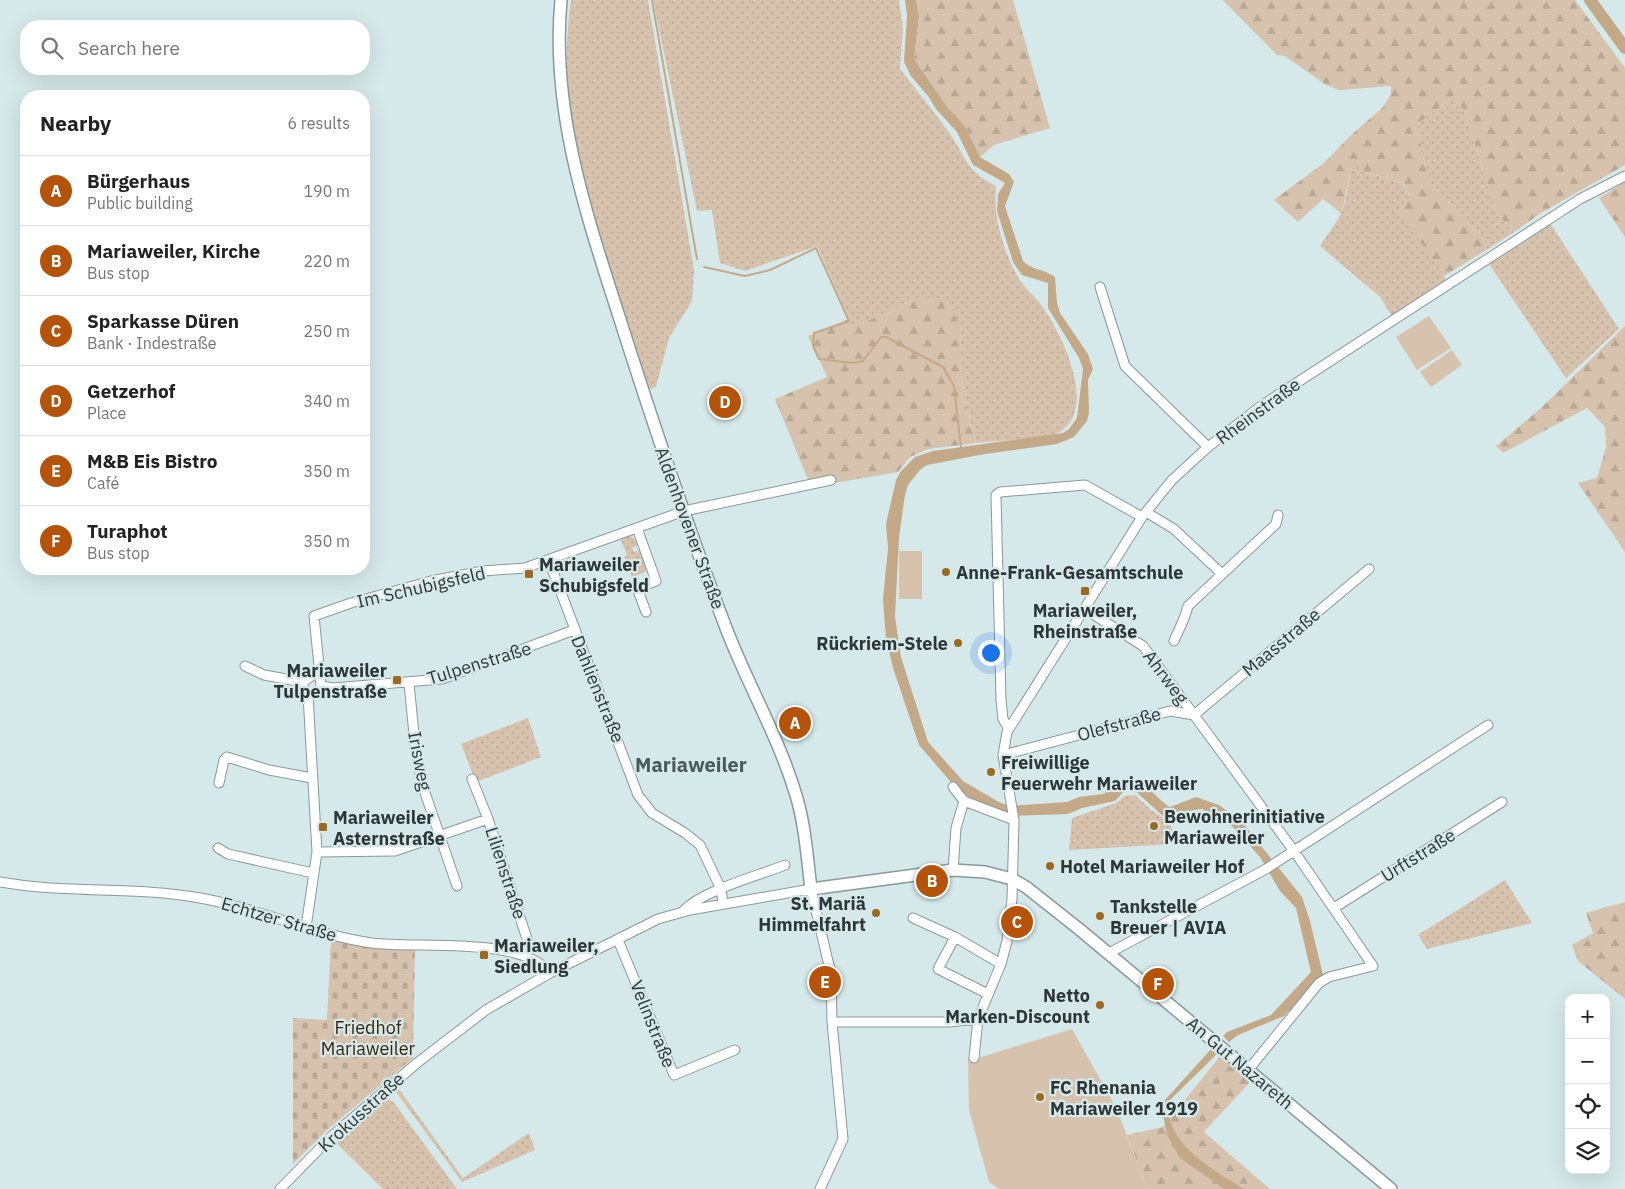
<!DOCTYPE html>
<html lang="en">
<head>
<meta charset="utf-8">
<style>
  body { margin:0; font-family:"IBM Plex Sans",sans-serif; background:#f6f6f6; color:#222 }
  .controls { position:absolute; right:15px; bottom:15px; display:grid; overflow:hidden; border-radius:10px; box-shadow:0 5px 20px #0002 }
  .controls button { width:45px; height:45px; display:grid; place-items:center; padding:0; border:0; border-bottom:1px solid #e0e0e0; background:#fff; color:#222; font:25px sans-serif }
  .you { position:absolute; left:990px; top:652px; width:18px; height:18px; margin:-12px; border:4px solid #fff; border-radius:50%; background:#1a73e8; box-shadow:0 0 0 8px #1a73e833 }
  .badge { display:grid; place-items:center; width:32px; height:32px; border-radius:50%; background:#b45309; color:#fff; font-size:16px; font-weight:700 }
  .pin { position:absolute; translate:-50% -50%; border:2px solid #fff; box-shadow:0 1px 5px #0006 }
  .list { margin:0; padding:0; list-style:none }
  h2 { display:flex; justify-content:space-between; align-items:center; height:65px; margin:0; padding:0 20px; font-size:21px }
  h2 small { font-size:16px; font-weight:400; color:#767676 }
  .list li { display:grid; grid-template-columns:32px 1fr auto; gap:15px; align-items:center; box-sizing:border-box; height:70px; padding:0 20px; border-top:1px solid #e0e0e0 }
  .list b { display:block; font-size:19px; white-space:nowrap }
  .list p { margin:0; font-size:16px; white-space:nowrap; color:#767676 }
  .list em { font-size:16px; font-style:normal; color:#767676 }
  .icon { flex:none; width:28px; height:28px; fill:none; stroke:currentColor; stroke-width:2; stroke-linecap:round; stroke-linejoin:round }
  .map { position:relative; flex:none; width:1625px; height:1189px; overflow:hidden }
  .search { position:absolute; background:#fff; box-shadow:0 5px 20px #0002; left:20px; top:20px; width:350px; height:55px; display:flex; align-items:center; gap:12px; box-sizing:border-box; padding:0 18px; border-radius:20px; color:#767676; font-size:19px }
  .panel { position:absolute; background:#fff; box-shadow:0 5px 20px #0002; left:20px; top:90px; width:350px; height:485px; border-radius:20px }
  .map>svg:first-child { display:block }
</style>
</head>
<body>
<div class="map">
<svg width="1625" height="1189" viewBox="0 0 1625 1189">
  <defs>
    <pattern id="grass-dots" width="8" height="8" patternUnits="userSpaceOnUse" patternTransform="scale(1.25)"><rect width="8" height="8" fill="#d6c2ad"/><path d="M2 2h.1M6 6h.1" fill="none" stroke="#b8a795" stroke-width="1.8" stroke-linecap="round"/></pattern>
    <pattern id="forest-firs" width="22" height="20" patternUnits="userSpaceOnUse" patternTransform="scale(1.25)"><rect width="22" height="20" fill="#d6c2ad"/><path d="M5 1l3.5 6h-7zM16 11l3.5 6h-7z" fill="#b8a795"/></pattern>
    <pattern id="cemetery-stones" width="16" height="16" patternUnits="userSpaceOnUse" patternTransform="scale(1.25)"><rect width="16" height="16" fill="#d6c2ad"/><path d="M2 7V4a2 2 0 0 1 4 0v3zM10 15v-3a2 2 0 0 1 4 0v3z" fill="#b8a795"/></pattern>
  </defs>
  <rect width="100%" height="100%" fill="#d6e9ea"/>
  <path fill="url(#grass-dots)" d="M571 0H648L694 270 692 301 669 338 656 387 651 389 647 386C609 262 551 133 571 0Z
    M653 0H899L903 27 900 69C916 90 933 110 948 131 967 157 964 170 996 186 993 217 1003 250 1018 277 1024 288 1035 296 1042 306 1062 334 1101 413 1056 434 1044 439 992 441 976 443L963 395 960 325 942 298H920L905 303 888 314 852 325 817 246 745 271 720 263 712 210 697 211Z
    M1455 96 1465 113 1497 214 1514 232 1488 249 1462 214 1429 183 1417 128 1421 121Z
    M1352 167H1358L1361 171 1402 183 1411 197 1399 211 1435 260 1447 282 1392 316 1380 297 1320 246C1329 232 1341 218 1345 202 1348 190 1348 179 1352 167Z
    M1550 223 1619 329 1566 378 1487 261Z
    M630 536 635 539 638 545 632 548 634 552 640 550 648 570 632 578 624 557 627 555 621 540Z
    M528 718 541 757 476 782 461 744Z
    M1135 795 1151 810 1170 822 1175 844 1069 850 1072 818 1116 803 1125 796Z
    M1505 880 1532 923 1427 949 1418 935Z
    M399 1089 463 1178 529 1133 535 1150 462 1182 396 1092Z
    M388 1098 395 1104 457 1189H383L336 1143Z"/>
  <path fill="url(#forest-firs)" d="M916 0H1013L1050 128 994 145 980 157 965 126 948 108 914 59 919 16Z
    M1223 0H1575L1625 68V165L1541 213 1514 232 1497 214 1465 113 1455 96 1421 121 1417 128 1429 183 1462 214 1488 249 1444 276 1399 211 1411 197 1403 183 1361 171 1357 167H1352C1346 183 1347 198 1341 213L1323 199 1298 222 1274 200 1324 163 1349 137 1383 107 1391 94V86L1340 90 1326 85 1285 56 1277 55Z
    M1625 182V237L1599 198Z
    M920 298H942L949 305 960 325 963 395 976 443 928 449 910 457 898 472 811 487 775 399 827 377 808 336 849 319 852 325 888 314 905 303Z
    M1625 326V552L1578 483 1597 478 1606 447 1605 427 1587 408 1503 453 1496 446 1541 408Z
    M1625 902V999L1578 961 1572 945 1593 933 1586 913Z
    M1221 1055 1251 1081 1204 1132 1270 1189H1147L1127 1135 1163 1127Z"/>
  <path fill="url(#cemetery-stones)" d="M331 939 415 948 413 1058 327 1130 293 1164V1018L327 1020Z"/>
  <path fill="#d6c2ad" d="M1429 316 1451 348 1417 370 1396 337Z
    M1452 350 1462 365 1431 387 1420 372Z
    M899 551H922V599H899Z
    M1072 1029 1117 1109 1147 1189H999L989 1182 969 1110 968 1058 981 1057Z"/>
  <path fill="#c4a989" d="M905 0H916L919 16 914 59 948 108 965 126 980 157 1009 174 1014 182 1005 206 1023 261C1031 270 1045 269 1055 277L1057 303 1060 313 1088 354 1093 369 1088 380 1089 413 1087 421 1074 437 1057 444 985 454 927 465 920 470 908 485 905 495 899 537 895 617 901 657 928 742 963 781 997 801 1009 806 1067 802 1079 797 1103 794 1110 790 1118 780 1130 777C1147 782 1155 798 1170 807L1196 797 1219 805 1242 822 1302 897 1310 921 1323 975 1284 1016 1238 1035 1229 1042 1223 1036 1227 1032 1271 1015 1311 972 1296 908 1280 891 1260 857 1233 827 1202 809 1188 811 1176 821 1165 818 1131 787 1125 790 1115 801 1082 808 1068 814 1004 816 969 797 955 787 919 745 893 668 886 639 883 599 888 548 886 524 896 480 901 471 915 457 933 451 1063 433 1069 429 1077 418 1083 369 1079 358 1048 308V283L1022 275 1013 262 997 211 998 194 1005 183 973 165 957 132 936 109 928 96 911 76 904 62 907 16Z
    M1212 1048 1218 1053 1169 1101C1162 1143 1216 1171 1244 1189H1224L1180 1158 1168 1137 1162 1112 1165 1100Z"/>
  <g fill="none" stroke-linecap="round" stroke-linejoin="round">
    <path stroke="#c4a989" stroke-width="2" d="M652 0 697 259
      M704 267 745 276 770 270 816 248 849 321 814 333 813 346 819 359 852 363 863 361 881 337H886L943 367 954 386 961 448"/>
    <path stroke="#c4a989" stroke-width="12" d="M1590 0 1625 48"/>
    <g stroke="#88999b" stroke-width="11">
      <path id="minor" d="M1100 287 1125 366 1208 447
        M1146 512 1174 529 1221 573
        M637 528 656 581 637 588 646 612
        M549 561 638 795 652 813 685 833 700 845 721 889 723 904
        M1085 609 1143 646 1194 715 1369 569
        M1174 641C1179 629 1185 619 1188 606L1276 524 1278 515
        M245 666 264 675 303 682
        M409 683 415 745 422 784 457 886
        M321 686 333 688 442 679 574 630
        M303 688V682L320 670
        M1009 729 1003 719 1001 700 996 495 1000 492 1085 485 1142 517
        M1003 755 1170 711 1194 715 1294 851 1373 966 1329 977 1319 983 1249 1069
        M472 779 488 819 528 942 527 956
        M219 783 224 760 227 757 269 770 312 778
        M953 787 964 801 1014 820
        M218 848 228 854 313 873
        M317 852 395 851 488 819
        M953 870 956 828 964 801
        M0 882C66 894 134 886 200 898 259 908 313 935 372 943 417 949 522 936 550 973
        M1334 908 1502 802
        M682 912C703 890 755 877 785 865
        M913 918 955 937 1001 964
        M306 927 317 852 308 695 318 692 321 686 314 616 351 603 431 581 483 571 525 568 684 511 831 480
        M955 937 938 969 988 994
        M618 940 674 1075 735 1050
        M1109 953 1266 869 1488 725
        M832 1022H949L978 1019
        M974 1058 978 1019 1001 964 1007 941 1012 899 1014 820 1003 755 1007 732 1142 517 1172 480 1208 447 1261 406 1580 199 1625 176
        M280 1189 332 1136 417 1063 486 1010 550 973 658 919 690 910 811 889 831 974 832 1022 843 1139 820 1189"/>
    </g>
    <g stroke="#88999b" stroke-width="14">
      <path id="major" d="M561 0C550 115 590 225 624 332 656 432 689 531 726 628 747 683 778 736 795 792 805 823 807 856 811 889L953 870 985 872 1012 879 1026 887 1079 929 1391 1189"/>
    </g>
    <use href="#minor" stroke="#fff" stroke-width="9"/>
    <use href="#major" stroke="#fff" stroke-width="11"/>
  </g>
  <g fill="#9d6920" stroke="#d6e9ea" stroke-width="2">
    <circle cx="946" cy="572" r="5"/>
    <rect x="524" y="569" width="10" height="10" rx="2.5"/>
    <rect x="1080" y="586" width="10" height="10" rx="2.5"/>
    <circle cx="958" cy="643" r="5"/>
    <rect x="392" y="675" width="10" height="10" rx="2.5"/>
    <circle cx="991" cy="772" r="5"/>
    <circle cx="1154" cy="826" r="5"/>
    <rect x="318" y="822" width="10" height="10" rx="2.5"/>
    <circle cx="1050" cy="866" r="5"/>
    <circle cx="876" cy="913" r="5"/>
    <circle cx="1100" cy="916" r="5"/>
    <rect x="479" y="950" width="10" height="10" rx="2.5"/>
    <circle cx="1100" cy="1005" r="5"/>
    <circle cx="1040" cy="1097" r="5"/>
  </g>
  <g text-anchor="middle" dominant-baseline="central" stroke-width="4.5" stroke-linejoin="round" paint-order="stroke">
    <g font-size="18" fill="#2f3637" stroke="#d6e9ea">
      <text transform="translate(1258 411) rotate(-36)">Rheinstraße</text>
      <text transform="translate(690 528) rotate(70)">Aldenhovener Straße</text>
      <text transform="translate(421 587) rotate(-13)">Im Schubigsfeld</text>
      <text transform="translate(1281 642) rotate(-40)">Maasstraße</text>
      <text transform="translate(479 663) rotate(-17)">Tulpenstraße</text>
      <text transform="translate(1166 677) rotate(53)">Ahrweg</text>
      <text transform="translate(598 689) rotate(68)">Dahlienstraße</text>
      <text transform="translate(1119 724) rotate(-15)">Olefstraße</text>
      <text transform="translate(420 761) rotate(79)">Irisweg</text>
      <text transform="translate(1418 855) rotate(-32)">Urftstraße</text>
      <text transform="translate(506 873) rotate(72)">Lilienstraße</text>
      <text transform="translate(279 919) rotate(16)">Echtzer Straße</text>
      <text transform="translate(653 1024) rotate(68)">Velinstraße</text>
      <text transform="translate(1240 1063) rotate(40)">An Gut Nazareth</text>
      <text transform="translate(361 1112) rotate(-42)">Krokusstraße</text>
    </g>
    <g font-size="18" font-weight="bold" fill="#2f3637" stroke="#d6e9ea" text-anchor="start">
      <text x="539" y="564">Mariaweiler<tspan x="539" dy="21">Schubigsfeld</tspan></text>
      <text x="956" y="572">Anne-Frank-Gesamtschule</text>
      <text x="1085" y="610" text-anchor="middle">Mariaweiler,<tspan x="1085" dy="21">Rheinstraße</tspan></text>
      <text x="948" y="643" text-anchor="end">Rückriem-Stele</text>
      <text x="387" y="670" text-anchor="end">Mariaweiler<tspan x="387" dy="21">Tulpenstraße</tspan></text>
      <text x="1001" y="762">Freiwillige<tspan x="1001" dy="21">Feuerwehr Mariaweiler</tspan></text>
      <text x="1164" y="816">Bewohnerinitiative<tspan x="1164" dy="21">Mariaweiler</tspan></text>
      <text x="333" y="817">Mariaweiler<tspan x="333" dy="21">Asternstraße</tspan></text>
      <text x="1060" y="866">Hotel Mariaweiler Hof</text>
      <text x="866" y="903" text-anchor="end">St. Mariä<tspan x="866" dy="21">Himmelfahrt</tspan></text>
      <text x="1110" y="906">Tankstelle<tspan x="1110" dy="21">Breuer | AVIA</tspan></text>
      <text x="494" y="945">Mariaweiler,<tspan x="494" dy="21">Siedlung</tspan></text>
      <text x="1090" y="995" text-anchor="end">Netto<tspan x="1090" dy="21">Marken-Discount</tspan></text>
      <text x="1050" y="1087">FC Rhenania<tspan x="1050" dy="21">Mariaweiler 1919</tspan></text>
    </g>
    <g font-size="18" fill="#3a250a" stroke="#d6e9ea">
      <text x="368" y="1027">Friedhof<tspan x="368" dy="21">Mariaweiler</tspan></text>
    </g>
    <g font-size="20" font-weight="bold" fill="#4b5b5c" stroke="#d6e9ea">
      <text x="691" y="764">Mariaweiler</text>
    </g>
  </g>
</svg>
<div class="controls">
<button>+</button>
<button>−</button>
<button><svg class="icon" aria-label="locate" viewBox="0 0 24 24"><circle cx="12" cy="12" r="6"/><path d="M12 2v4M12 18v4M2 12h4M18 12h4"/></svg></button>
<button><svg class="icon" aria-label="layers" viewBox="0 0 24 24"><path d="M12 4l9 5-9 5-9-5zM3 14l9 5 9-5"/></svg></button>
</div>
<div class="you"></div>
<div class="pin badge" style="left:795px;top:723px">A</div>
<div class="pin badge" style="left:932px;top:881px">B</div>
<div class="pin badge" style="left:1017px;top:922px">C</div>
<div class="pin badge" style="left:725px;top:402px">D</div>
<div class="pin badge" style="left:825px;top:982px">E</div>
<div class="pin badge" style="left:1158px;top:984px">F</div>
<div class="search"><svg class="icon" aria-label="search" viewBox="0 0 24 24"><circle cx="10" cy="10" r="6"/><path d="M15 15l6 6"/></svg>Search here</div>
<section class="panel">
<h2>Nearby<small>6 results</small></h2>
<ul class="list">
<li><span class="badge">A</span><div><b>Bürgerhaus</b><p>Public building</p></div><em>190 m</em></li>
<li><span class="badge">B</span><div><b>Mariaweiler, Kirche</b><p>Bus stop</p></div><em>220 m</em></li>
<li><span class="badge">C</span><div><b>Sparkasse Düren</b><p>Bank · Indestraße</p></div><em>250 m</em></li>
<li><span class="badge">D</span><div><b>Getzerhof</b><p>Place</p></div><em>340 m</em></li>
<li><span class="badge">E</span><div><b>M&amp;B Eis Bistro</b><p>Café</p></div><em>350 m</em></li>
<li><span class="badge">F</span><div><b>Turaphot</b><p>Bus stop</p></div><em>350 m</em></li>
</ul>
</section>
</div>
</body>
</html>
